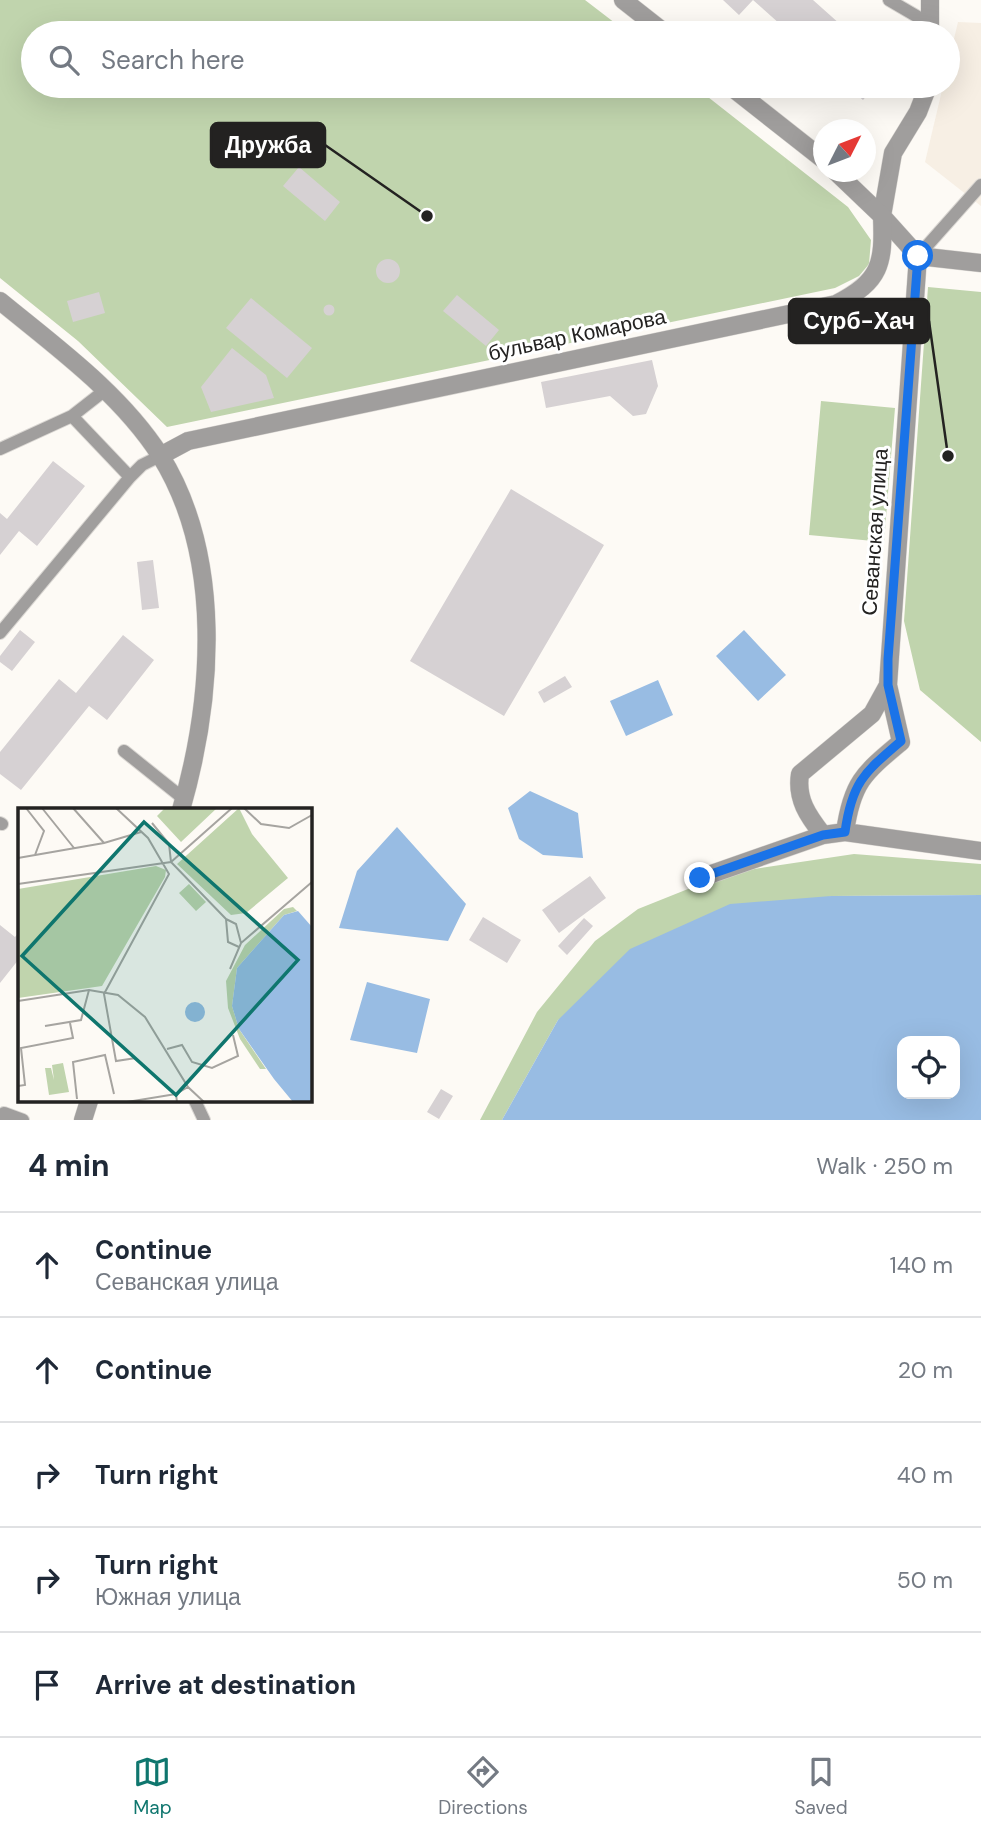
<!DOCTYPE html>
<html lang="en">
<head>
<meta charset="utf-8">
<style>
  body { margin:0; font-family:"DM Sans",sans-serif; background:#f2f2f3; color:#1f2937 }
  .controls { position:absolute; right:21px; bottom:21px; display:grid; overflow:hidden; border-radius:14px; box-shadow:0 7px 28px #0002 }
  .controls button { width:63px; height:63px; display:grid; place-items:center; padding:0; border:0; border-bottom:2px solid #e0e1e3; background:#fff; color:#1f2937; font:35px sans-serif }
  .compass { position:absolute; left:813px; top:119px; width:63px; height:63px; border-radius:50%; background:#fff; box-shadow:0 7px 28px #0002; rotate:48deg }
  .stop { position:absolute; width:21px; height:21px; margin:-16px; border:5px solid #1a73e8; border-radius:50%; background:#fff }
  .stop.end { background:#1a73e8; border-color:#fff; box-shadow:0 2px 7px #0008 }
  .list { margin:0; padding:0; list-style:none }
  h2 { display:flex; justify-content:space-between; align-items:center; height:91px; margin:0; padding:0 28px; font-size:30px }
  h2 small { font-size:23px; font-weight:400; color:#747a83 }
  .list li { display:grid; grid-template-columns:46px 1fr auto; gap:21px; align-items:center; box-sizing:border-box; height:105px; padding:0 28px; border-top:2px solid #e0e1e3 }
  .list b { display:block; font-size:26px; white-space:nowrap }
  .list p { margin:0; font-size:23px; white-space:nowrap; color:#747a83 }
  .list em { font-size:23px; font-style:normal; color:#747a83 }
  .icon { flex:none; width:38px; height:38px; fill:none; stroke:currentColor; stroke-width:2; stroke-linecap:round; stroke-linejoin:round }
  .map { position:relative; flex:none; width:981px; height:1120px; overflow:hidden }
  .search { position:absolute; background:#fff; box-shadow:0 7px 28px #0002; left:21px; right:21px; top:21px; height:77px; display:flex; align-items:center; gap:18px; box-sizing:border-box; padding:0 24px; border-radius:38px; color:#747a83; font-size:26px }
  .sheet { height:616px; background:#fff }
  nav { display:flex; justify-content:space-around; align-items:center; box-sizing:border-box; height:98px; border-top:2px solid #e0e1e3; background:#fff; font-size:19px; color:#747a83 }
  nav a { display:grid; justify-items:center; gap:4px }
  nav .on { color:#0f766e }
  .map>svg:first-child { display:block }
</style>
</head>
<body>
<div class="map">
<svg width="981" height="1120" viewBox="0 0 981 1120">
  <rect width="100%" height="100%" fill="#fdfaf5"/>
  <path fill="#f7efe4" d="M958 22 981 23V206L925 162 943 86H948V64Z"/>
  <path fill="#c0d4ad" d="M0 0H585L628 33H33V86H694L848 207 871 240 869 264 859 276 835 288 167 427 78 341 0 278Z
    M928 287 981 292V742L920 690 904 621Z
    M821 401 895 408 884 542 809 535Z
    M854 854 981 864V895L831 896 558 1020 502 1120H480L537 1012 595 941 638 909 728 873Z"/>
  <path fill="#98bce3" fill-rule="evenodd" d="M744 630 786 675 758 701 716 656Z
    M658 680 673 715 626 736 610 701Z
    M530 791 578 813 583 858 543 855 519 839 508 808Z
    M397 827 466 904 448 941 339 928 357 871Z
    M981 895V1120H502L558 1020 630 949 730 904 831 896ZM955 1041V1094H902V1041Z
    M367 982 430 999 417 1053 350 1040Z"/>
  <path fill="#d6d1d3" d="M723 0H753L739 15Z
    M753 0H813L850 33H790Z
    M847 86H875L863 100Z
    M299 167 340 202 325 221 283 186Z
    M376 271a12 12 0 1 1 24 0a12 12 0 1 1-24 0Z
    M99 292 105 313 73 322 67 301Z
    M457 295 499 330 486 346 443 311Z
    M251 298 312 348 287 378 226 328Z
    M323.5 310a5.5 5.5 0 1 1 11 0a5.5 5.5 0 1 1-11 0Z
    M232 348 266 375 274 398 211 412 201 387Z
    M652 360 658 386 646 414 633 416 610 396 546 408 541 382Z
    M53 461 85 486 37 546 19 531 0 555V513L7 519Z
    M511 489 604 545 504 716 410 661Z
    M153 560 159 608 142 610 137 562Z
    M20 630 35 642 12 671 0 662V656Z
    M123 635 154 660 107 720 89 706 21 790 0 774V752L59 679 76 693Z
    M565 676 572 687 544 703 538 692Z
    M590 876 606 898 559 933 542 910Z
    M483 917 521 940 507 963 469 940Z
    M584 918 593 926 567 955 558 946Z
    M0 925 15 937 19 932V959L0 983Z
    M441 1089 453 1096 439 1119 427 1112Z"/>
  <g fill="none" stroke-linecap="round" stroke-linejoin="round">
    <g stroke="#dad7d3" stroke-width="14">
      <path id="service" d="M889 0 930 24
        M918 256 981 185
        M72 416 130 477
        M0 449 72 416 104 391
        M0 633 130 477 142 465 160 456
        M124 751 184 799
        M0 823 2 824
        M195 1101 204 1120
        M0 1118 4 1113 23 1120"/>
    </g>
    <g stroke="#dad7d3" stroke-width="19">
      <path id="minor" d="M930 33V0
        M928 86 918 112 893 153 882 216 918 256 981 263
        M845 832C852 782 864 773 901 742L888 685
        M823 835C808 816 796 799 800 774L872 714 888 685 918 256
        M700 878 823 835 845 832 981 851"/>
    </g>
    <g stroke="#dad7d3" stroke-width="19">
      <path id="tertiary" d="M623 0 665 33
        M730 86 824 160
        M0 301C56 347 120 393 160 455 224 557 213 699 181 810
        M160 456 188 441 836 304C881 281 884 264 882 216L836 172
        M83 1120 89 1101"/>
    </g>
    <use href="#service" stroke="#a09e9d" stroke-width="12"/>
    <use href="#minor" stroke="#a09e9d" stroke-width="18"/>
    <use href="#tertiary" stroke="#a09e9d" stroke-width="18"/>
  </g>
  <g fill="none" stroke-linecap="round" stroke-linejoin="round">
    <path stroke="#1a73e8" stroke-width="9" d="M700 878 823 835 845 832C852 782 864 773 901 741L888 685V659L918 256"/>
  </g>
  <g text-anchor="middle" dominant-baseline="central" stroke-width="6" stroke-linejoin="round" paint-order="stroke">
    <g font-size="21" fill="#232221" stroke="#fff">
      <text transform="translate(577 335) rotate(-12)">бульвар Комарова</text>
      <text transform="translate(875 532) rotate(-86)">Севанская улица</text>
    </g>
  </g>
  <g transform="translate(18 808)">
    <rect width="294" height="294" fill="#fdfaf5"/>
    <path d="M147 0H199L163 34 139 8ZM221 0 234 26 270 70 228 105 213 107 159 56ZM138 58 148 62 147 69 84 178 0 190V81ZM171 76 188 94 178 103 161 85ZM275 99 279 103 266 107 219 160 214 198 221 221 248 261H242L222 231 210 200 208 173 227 137 266 101ZM45 255 51 284 31 287 27 260H33L36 272 34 257Z" fill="#c0d4ad"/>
    <path d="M280 103 294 119V294H275L256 271 221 221 214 198 219 160 266 107ZM167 204a10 10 0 1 1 20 0a10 10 0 1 1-20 0Z" fill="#98bce3"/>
    <path fill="none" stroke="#a6a4a0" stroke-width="2" d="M8 0 26 23 17 47M24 0 56 40M55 0 86 35M98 0 130 30 151 66 86 186 98 253 118 250M226 0 243 16 271 20 294 7M134 15 151 36 153 54 208 111 210 134 221 139M0 50 86 35 123 24M0 76 153 54 214 0M208 111 218 116 223 135M212 161 223 135 294 74M0 193 71 182 100 187 127 209 170 279 186 294M27 218 63 212 71 182M149 241 164 237 174 254 194 260 220 248 215 227M0 278 7 277 3 240 55 230 52 215M59 291 55 254 87 247 96 286M109 294 158 286M159 294 158 286 170 279"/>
    <path fill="#0f766e" fill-opacity="0.15" stroke="#0f766e" stroke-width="3.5" d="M126 14 280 152 158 287 4 148Z"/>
    <rect width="294" height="294" fill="none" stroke="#232221" stroke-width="3.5"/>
  </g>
  <path fill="none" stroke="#232221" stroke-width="2.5" d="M427 216L325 145M948 456L929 321"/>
  <g fill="#232221" stroke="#fff" stroke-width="2.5">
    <circle cx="427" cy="216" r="7"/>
    <circle cx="948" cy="456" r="7"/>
  </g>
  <g fill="#232221" stroke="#232221" stroke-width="2.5">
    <rect x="211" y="123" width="114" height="44" rx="7"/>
    <rect x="789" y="299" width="140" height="44" rx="7"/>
  </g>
  <g font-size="23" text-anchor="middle" font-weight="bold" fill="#fff">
    <text x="268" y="153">Дружба</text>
    <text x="859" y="329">Сурб-Хач</text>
  </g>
</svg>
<div class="controls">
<button><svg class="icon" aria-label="locate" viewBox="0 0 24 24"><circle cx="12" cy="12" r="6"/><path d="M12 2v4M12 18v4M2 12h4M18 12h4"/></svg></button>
</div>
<svg class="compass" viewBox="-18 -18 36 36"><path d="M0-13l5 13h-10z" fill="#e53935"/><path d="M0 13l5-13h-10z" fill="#747a83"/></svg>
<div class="stop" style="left:918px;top:256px"></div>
<div class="stop end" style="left:700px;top:878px"></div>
<div class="search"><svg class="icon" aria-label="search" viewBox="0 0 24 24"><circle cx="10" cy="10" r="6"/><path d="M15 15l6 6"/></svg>Search here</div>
</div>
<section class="sheet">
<h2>4 min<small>Walk · 250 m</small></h2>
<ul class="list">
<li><svg class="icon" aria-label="ahead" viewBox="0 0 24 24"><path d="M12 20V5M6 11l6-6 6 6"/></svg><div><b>Continue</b><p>Севанская улица</p></div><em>140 m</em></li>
<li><svg class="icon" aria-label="ahead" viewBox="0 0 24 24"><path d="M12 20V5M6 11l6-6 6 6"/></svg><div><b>Continue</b></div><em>20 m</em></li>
<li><svg class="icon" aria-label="right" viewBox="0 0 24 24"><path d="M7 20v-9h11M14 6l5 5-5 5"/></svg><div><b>Turn right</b></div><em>40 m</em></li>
<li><svg class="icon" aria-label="right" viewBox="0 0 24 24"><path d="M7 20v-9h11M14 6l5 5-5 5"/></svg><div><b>Turn right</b><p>Южная улица</p></div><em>50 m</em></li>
<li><svg class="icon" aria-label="arrive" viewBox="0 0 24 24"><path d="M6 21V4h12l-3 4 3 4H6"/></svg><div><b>Arrive at destination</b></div></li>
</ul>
</section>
<nav>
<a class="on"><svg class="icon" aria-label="map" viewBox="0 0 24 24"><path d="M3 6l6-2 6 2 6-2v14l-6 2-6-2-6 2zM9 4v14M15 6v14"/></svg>Map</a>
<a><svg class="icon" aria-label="directions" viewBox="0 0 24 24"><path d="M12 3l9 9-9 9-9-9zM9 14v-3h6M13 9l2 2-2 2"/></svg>Directions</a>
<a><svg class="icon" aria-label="saved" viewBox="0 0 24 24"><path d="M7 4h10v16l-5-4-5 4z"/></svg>Saved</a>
</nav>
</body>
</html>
